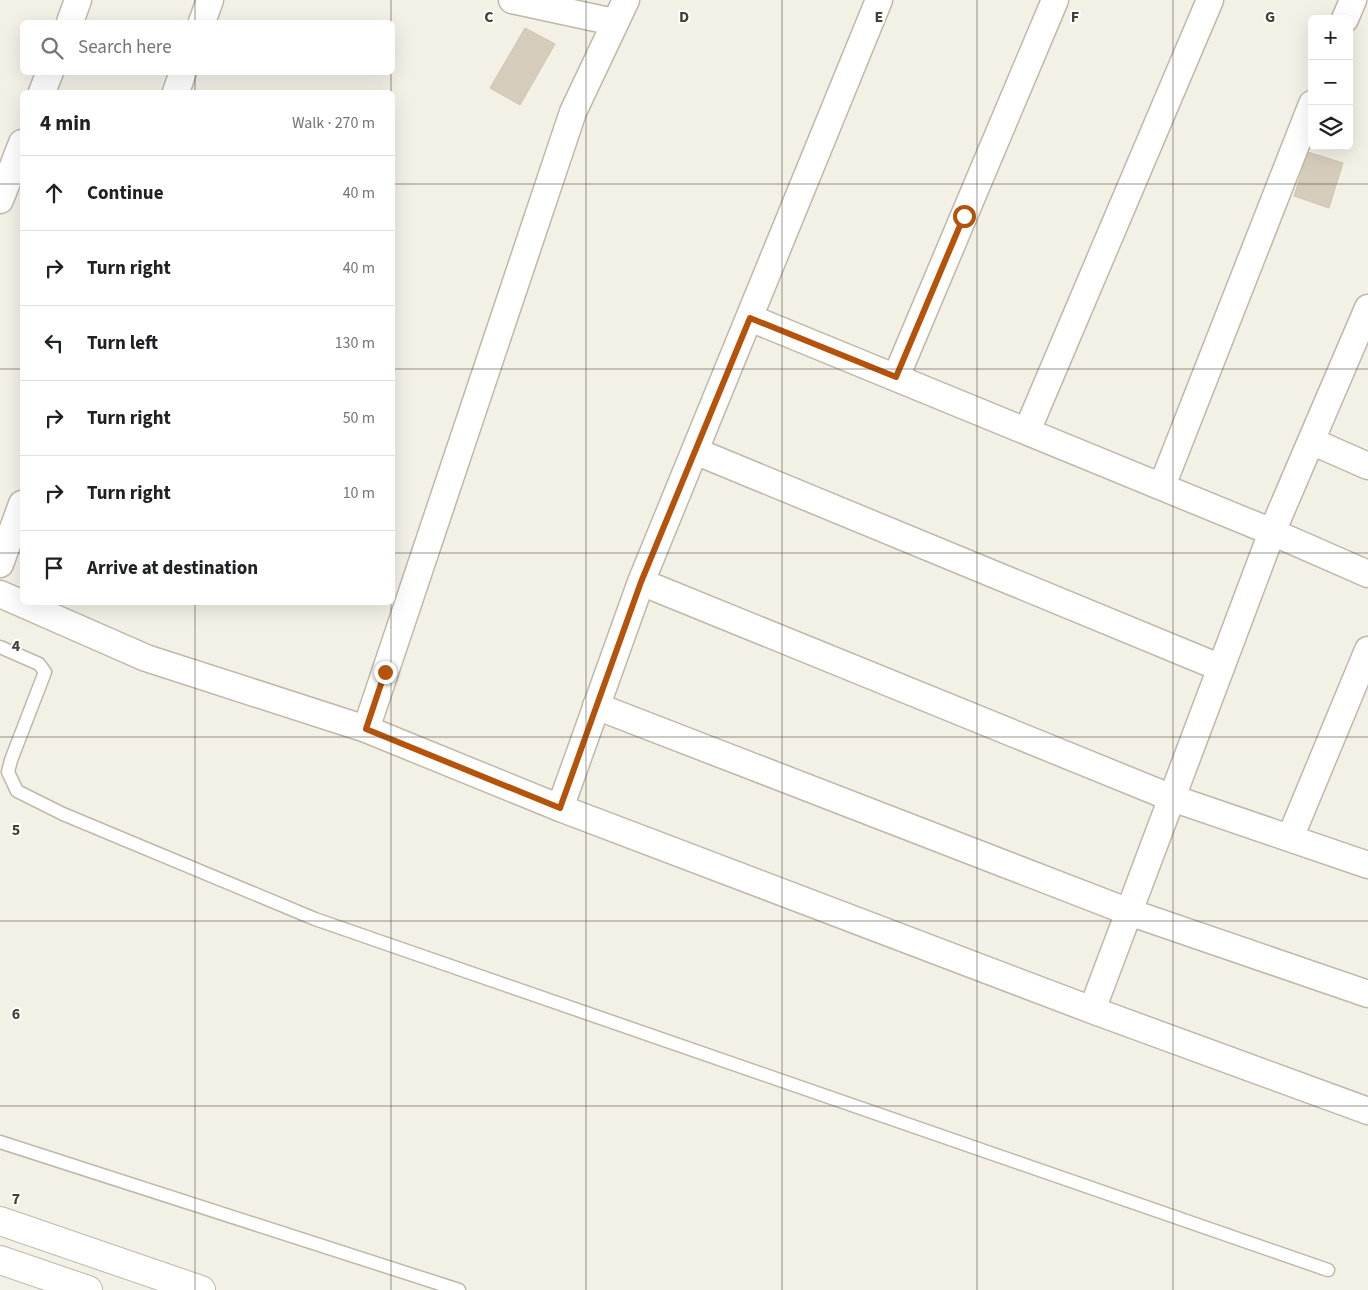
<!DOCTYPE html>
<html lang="en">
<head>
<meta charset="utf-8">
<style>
  body { margin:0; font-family:"Source Sans 3",sans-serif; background:#f2f2f2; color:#202124 }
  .controls { position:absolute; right:15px; top:15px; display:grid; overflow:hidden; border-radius:8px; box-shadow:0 5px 20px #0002 }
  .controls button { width:45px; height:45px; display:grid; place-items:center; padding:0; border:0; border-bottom:1px solid #e0e0e0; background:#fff; color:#202124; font:25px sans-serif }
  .stop { position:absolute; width:15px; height:15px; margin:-11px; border:4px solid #b45309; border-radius:50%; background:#fff }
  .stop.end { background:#b45309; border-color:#fff; box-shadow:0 1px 5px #0008 }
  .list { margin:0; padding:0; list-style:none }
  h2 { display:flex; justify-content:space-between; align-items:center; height:65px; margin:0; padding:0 20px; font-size:21px }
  h2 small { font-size:16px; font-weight:400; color:#757577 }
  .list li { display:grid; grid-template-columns:32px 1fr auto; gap:15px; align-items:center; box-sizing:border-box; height:75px; padding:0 20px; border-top:1px solid #e0e0e0 }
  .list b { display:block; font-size:19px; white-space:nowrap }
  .list em { font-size:16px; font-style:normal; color:#757577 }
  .icon { flex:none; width:28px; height:28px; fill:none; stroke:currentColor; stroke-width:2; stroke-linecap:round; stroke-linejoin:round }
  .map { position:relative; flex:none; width:1368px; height:1290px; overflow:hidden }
  .search { position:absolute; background:#fff; box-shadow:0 5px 20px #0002; left:20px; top:20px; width:375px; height:55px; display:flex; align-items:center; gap:12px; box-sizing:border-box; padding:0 18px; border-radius:8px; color:#757577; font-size:19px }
  .panel { position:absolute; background:#fff; box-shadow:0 5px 20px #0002; left:20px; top:90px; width:375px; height:515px; border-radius:8px }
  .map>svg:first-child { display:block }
</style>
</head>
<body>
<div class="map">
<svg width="1368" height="1290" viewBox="0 0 1368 1290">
  <rect width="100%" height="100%" fill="#f3f0e6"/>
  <path fill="#d5ccbc" stroke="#d0c4af" d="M525 28 555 44 520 105 490 88Z
    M1308 152 1343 163 1329 208 1294 196Z"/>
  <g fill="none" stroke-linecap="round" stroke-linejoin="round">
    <g stroke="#bfb8a9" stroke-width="15">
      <path id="service" d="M0 647 39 664 45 672 11 760 8 772 17 791 63 814 315 919 1328 1270
        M0 1142 459 1290"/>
    </g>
    <g stroke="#bfb8a9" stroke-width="29">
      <path id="minor" d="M512 0 614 22
        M1345 19 1353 0
        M70 22 78 0
        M202 22 210 0
        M42 92 50 72
        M176 92 183 72
        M0 200 22 143
        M750 318 1272 532 1368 574
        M896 377 1055 0
        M1027 431 1210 0
        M1311 441 1368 466
        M695 451 1221 668
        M1162 486 1312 104
        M0 564 22 504
        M641 582 1172 798 1368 865
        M0 594 146 658 366 729 560 808 1092 1010 1368 1111
        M596 706 1129 912 1368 994
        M366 729 573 112 626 0
        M560 808 641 582 879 0
        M1290 838 1368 650
        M1092 1010 1272 532 1368 308"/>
    </g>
    <g stroke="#bfb8a9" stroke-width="30">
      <path id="tertiary" d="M0 1221 201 1290
        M0 1260 88 1290"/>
    </g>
    <use href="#service" stroke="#fff" stroke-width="12"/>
    <use href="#minor" stroke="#fff" stroke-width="26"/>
    <use href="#tertiary" stroke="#fff" stroke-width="28"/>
  </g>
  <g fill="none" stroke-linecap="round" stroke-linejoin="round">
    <path stroke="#b45309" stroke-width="6" d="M385 672 366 729 560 808 641 582 750 318 896 377 964 216"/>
  </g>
  <path fill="none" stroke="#464035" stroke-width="1" stroke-opacity="0.55" d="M195 0V22M391 0V22M586 0V1290M782 0V1290M977 0V1290M1173 0V1290M195 72V92M391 72V92M0 184H22M392 184H1368M0 369H22M392 369H1368M0 553H22M392 553H1368M195 602V1290M391 602V1290M0 737H1368M0 921H1368M0 1106H1368"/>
  <g font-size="16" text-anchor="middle" font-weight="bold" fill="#464035" stroke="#fff" stroke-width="4" stroke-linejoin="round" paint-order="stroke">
    <text x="489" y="22">C</text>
    <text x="684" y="22">D</text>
    <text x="879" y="22">E</text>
    <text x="1075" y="22">F</text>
    <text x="1270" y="22">G</text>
    <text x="16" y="651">4</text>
    <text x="16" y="835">5</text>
    <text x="16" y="1019">6</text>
    <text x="16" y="1204">7</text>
  </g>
</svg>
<div class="controls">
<button>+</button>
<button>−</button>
<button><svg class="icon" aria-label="layers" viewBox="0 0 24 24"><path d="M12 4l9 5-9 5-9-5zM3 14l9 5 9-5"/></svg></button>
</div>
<div class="stop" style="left:964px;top:216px"></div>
<div class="stop end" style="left:385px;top:672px"></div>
<div class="search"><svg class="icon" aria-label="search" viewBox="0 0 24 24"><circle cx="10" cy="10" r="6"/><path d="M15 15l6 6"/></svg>Search here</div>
<section class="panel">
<h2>4 min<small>Walk · 270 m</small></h2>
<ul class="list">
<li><svg class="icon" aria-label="ahead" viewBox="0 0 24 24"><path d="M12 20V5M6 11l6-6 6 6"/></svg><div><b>Continue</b></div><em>40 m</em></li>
<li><svg class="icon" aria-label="right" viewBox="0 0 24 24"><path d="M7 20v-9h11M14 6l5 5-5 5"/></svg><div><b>Turn right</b></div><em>40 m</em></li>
<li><svg class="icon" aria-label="left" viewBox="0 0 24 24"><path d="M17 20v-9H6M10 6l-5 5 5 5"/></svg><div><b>Turn left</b></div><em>130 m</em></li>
<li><svg class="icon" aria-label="right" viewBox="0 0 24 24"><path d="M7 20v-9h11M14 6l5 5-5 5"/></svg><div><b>Turn right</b></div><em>50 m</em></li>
<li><svg class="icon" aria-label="right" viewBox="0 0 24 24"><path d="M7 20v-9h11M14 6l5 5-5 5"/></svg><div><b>Turn right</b></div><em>10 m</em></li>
<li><svg class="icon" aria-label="arrive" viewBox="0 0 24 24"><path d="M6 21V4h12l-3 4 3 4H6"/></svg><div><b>Arrive at destination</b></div></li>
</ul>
</section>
</div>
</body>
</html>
